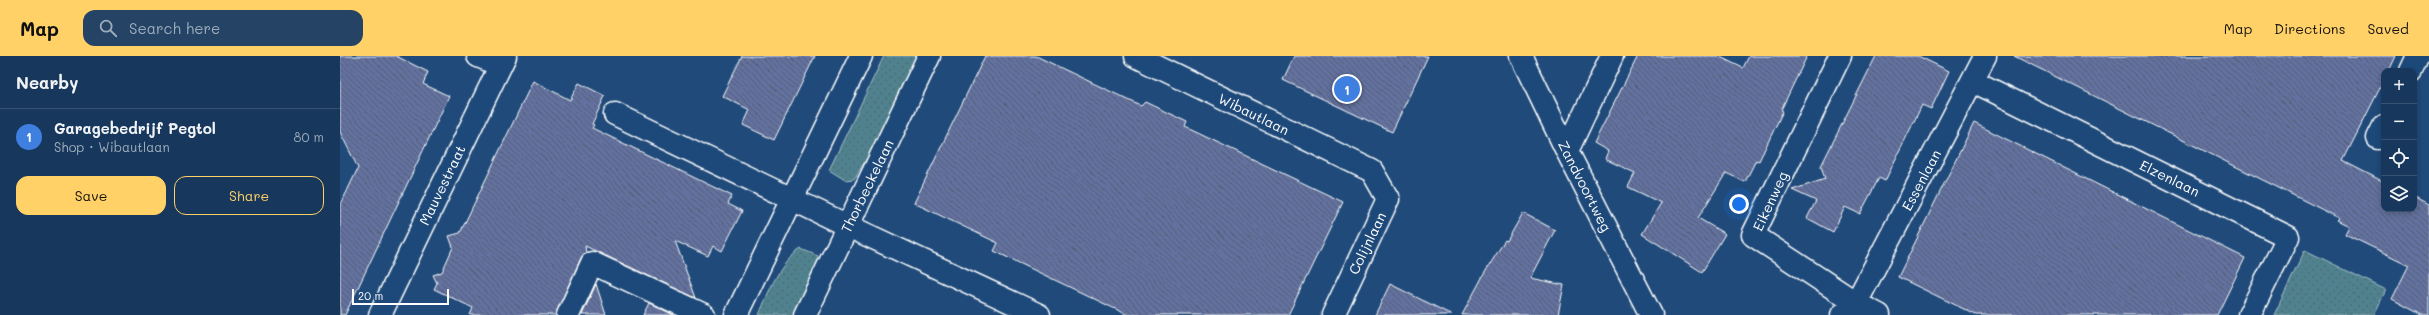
<!DOCTYPE html>
<html lang="en">
<head>
<meta charset="utf-8">
<style>
  body { margin:0; font-family:Mali,sans-serif; background:#244365; color:#f1f3f6 }
  .controls { position:absolute; right:12px; top:12px; display:grid; overflow:hidden; border-radius:8px; box-shadow:0 2px 6px #0003 }
  .controls button { width:36px; height:36px; display:grid; place-items:center; padding:0; border:0; border-bottom:1px solid #365272; background:#17385c; color:#f1f3f6; font:20px sans-serif }
  .scale { position:absolute; left:12px; bottom:10px; width:97px; box-sizing:border-box; padding-left:4px; border:2px solid #fff; border-top:0; font-size:11px; line-height:14px; white-space:nowrap; color:#fff; -webkit-text-stroke:3px #1f4a7a; paint-order:stroke }
  .you { position:absolute; left:1399px; top:148px; width:14px; height:14px; margin:-10px; border:3px solid #fff; border-radius:50%; background:#1a73e8; box-shadow:0 0 0 6px #1a73e833 }
  .badge { display:grid; place-items:center; width:26px; height:26px; border-radius:50%; background:#ffd166; color:#fff; font-size:13px; font-weight:700 }
  .pin { position:absolute; translate:-50% -50%; border:2px solid #fff; box-shadow:0 1px 4px #0006 }
  .list { margin:0; padding:0; list-style:none }
  h2 { display:flex; justify-content:space-between; align-items:center; height:52px; margin:0; padding:0 16px; font-size:17px }
  h2 small { font-size:13px; font-weight:400; color:#9eacbb }
  .list li { display:grid; grid-template-columns:26px 1fr auto; gap:12px; align-items:center; box-sizing:border-box; height:56px; padding:0 16px; border-top:1px solid #365272 }
  .list b { display:block; font-size:15px; white-space:nowrap }
  .list p { margin:0; font-size:13px; white-space:nowrap; color:#9eacbb }
  .list em { font-size:13px; font-style:normal; color:#9eacbb }
  .actions { display:flex; gap:8px; padding:12px 16px }
  .actions a { flex:1; padding:9px 0; border:1px solid #ffd166; border-radius:12px; text-align:center; font-size:14px; color:#ffd166 }
  .actions .main { background:#ffd166; color:#111 }
  .icon { flex:none; width:22px; height:22px; fill:none; stroke:currentColor; stroke-width:2; stroke-linecap:round; stroke-linejoin:round }
  .map { position:relative; flex:none; width:2089px; height:259px; overflow:hidden }
  header { display:flex; align-items:center; gap:24px; box-sizing:border-box; height:56px; padding:0 20px; background:#ffd166; color:#111 }
  header strong { font-size:19px }
  nav { display:flex; gap:22px; margin-inline-start:auto; font-size:14px }
  .search { width:280px; height:36px; background:#244365; display:flex; align-items:center; gap:10px; box-sizing:border-box; padding:0 14px; border-radius:12px; color:#9eacbb; font-size:15px }
  main { display:flex }
  aside { flex:1; background:#17385c }
  .map>svg:first-child { display:block }
</style>
</head>
<body>
<header>
<strong>Map</strong>
<div class="search"><svg class="icon" aria-label="search" viewBox="0 0 24 24"><circle cx="10" cy="10" r="6"/><path d="M15 15l6 6"/></svg>Search here</div>
<nav><a>Map</a><a>Directions</a><a>Saved</a></nav>
</header>
<main>
<aside>
<h2>Nearby<small></small></h2>
<ul class="list">
<li><span class="badge" style="background:#3f7fe0">1</span><div><b>Garagebedrijf Pegtol</b><p>Shop · Wibautlaan</p></div><em>80 m</em></li>
</ul>
<div class="actions"><a class="main">Save</a><a>Share</a></div>
</aside>
<div class="map">
<svg width="2089" height="259" viewBox="0 0 2089 259">
  <defs>
    <pattern id="grass-dots" width="8" height="8" patternUnits="userSpaceOnUse"><rect width="8" height="8" fill="#4f828e"/><path d="M2 2h.1M6 6h.1" fill="none" stroke="#4e6a70" stroke-width="1.8" stroke-linecap="round"/></pattern>
    <pattern id="building-back-hatch" width="6" height="6" patternUnits="userSpaceOnUse"><rect width="6" height="6" fill="#62719f"/><path d="M-1 5l2 2M0 0l6 6M5-1l2 2" fill="none" stroke="#565d71"/></pattern>
  </defs>
  <rect width="100%" height="100%" fill="#1f4a7a"/>
  <filter id="ink" filterUnits="userSpaceOnUse"><feTurbulence type="fractalNoise" baseFrequency=".025" numOctaves="2"/><feDisplacementMap in="SourceGraphic" scale="8" xChannelSelector="R" yChannelSelector="G"/><feConvolveMatrix kernelMatrix="1 2 1 2 8 2 1 2 1" color-interpolation-filters="sRGB"/></filter>
  <g filter="url(#ink)">
    <path fill="url(#grass-dots)" stroke="#a7c0c6" d="M544 0H580L547 70 514 123 505 124 489 114Z
      M461 193 478 200 479 209 456 259H419C429 235 439 207 461 193Z
      M1965 194 2046 234 2034 259H1934Z"/>
    <path fill="url(#building-back-hatch)" stroke="#fff" d="M0 0H56L88 16 83 28 109 40 5 259H0V150L18 112 0 76Z
      M402 0H475L434 84 403 69 410 54 382 40Z
      M645 0H696L801 50 805 46 847 66 845 71 1003 146 948 259H788L654 195 658 187 574 147Z
      M954 0H1088L1052 76 943 24Z
      M1298 0H1378L1403 12 1409 0H1467L1441 54 1443 55 1419 105 1416 104 1405 126 1386 117 1358 162 1385 178 1362 216 1302 178 1321 147 1288 131 1295 117 1265 103 1268 95 1254 87Z
      M1536 0H1578L1609 15 1591 53 1582 49 1545 125 1539 122 1520 158 1505 151 1493 176 1467 162 1476 145 1452 134 1485 123 1481 110Z
      M1674 0H2056L2049 15H2044V24L2003 105 2044 126V153H2074V141L2089 149V259H2082L2052 243 2069 209 2005 178 2009 170 1997 164 1999 162Z
      M193 25 230 44 239 27 265 40 252 68 254 69 252 72 392 140 388 148 402 155 382 195 373 190 368 200 335 185 356 242 245 190 246 196 241 202 216 259H130L133 252 94 233 97 227 93 219 102 216 113 191 109 180 120 177Z
      M1634 67 1905 202 1877 259H1636L1558 221Z
      M1183 157 1215 174 1190 222 1224 229 1218 259H1122L1144 218 1165 184 1167 185Z
      M256 228 266 259H242Z
      M1050 228 1112 259H1035Z
      M309 247 334 259H303Z"/>
    <g fill="none" stroke-linecap="round" stroke-linejoin="round">
      <g stroke="#fff" stroke-width="25">
        <path id="minor" d="M138 0 160 9
          M796 0 1032 115 1048 143 993 259
          M1181 0 1227 95 1311 259
          M1500 0 1413 179 1516 247 1539 259
          M2071 15 2078 0
          M1633 25 1948 181 1909 259
          M275 58 508 170 699 259
          M2038 82 2044 70
          M1227 95 1272 0
          M40 259 165 0
          M228 259 252 207 364 259
          M396 259 521 0
          M465 259 589 0
          M1502 259 1516 247 1645 0"/>
      </g>
      <use href="#minor" stroke="#1f4a7a" stroke-width="22"/>
    </g>
  </g>
  <g text-anchor="middle" dominant-baseline="central" stroke-width="3.5" stroke-linejoin="round" paint-order="stroke">
    <g font-size="14" fill="#fff" stroke="#1f4a7a">
      <text transform="translate(914 58) rotate(26)">Wibautlaan</text>
      <text transform="translate(1830 122) rotate(26)">Elzenlaan</text>
      <text transform="translate(1581 124) rotate(-62)">Essenlaan</text>
      <text transform="translate(102 129) rotate(-64)">Mauvestraat</text>
      <text transform="translate(527 130) rotate(-64)">Thorbeckelaan</text>
      <text transform="translate(1245 130) rotate(63)">Zandvoortweg</text>
      <text transform="translate(1430 145) rotate(-65)">Eikenweg</text>
      <text transform="translate(1027 187) rotate(-64)">Colijnlaan</text>
    </g>
  </g>
</svg>
<div class="controls">
<button>+</button>
<button>−</button>
<button><svg class="icon" aria-label="locate" viewBox="0 0 24 24"><circle cx="12" cy="12" r="6"/><path d="M12 2v4M12 18v4M2 12h4M18 12h4"/></svg></button>
<button><svg class="icon" aria-label="layers" viewBox="0 0 24 24"><path d="M12 4l9 5-9 5-9-5zM3 14l9 5 9-5"/></svg></button>
</div>
<div class="scale">20 m</div>
<div class="you"></div>
<div class="pin badge" style="left:1007px;top:33px;background:#3f7fe0">1</div>
</div>
</main>
</body>
</html>
